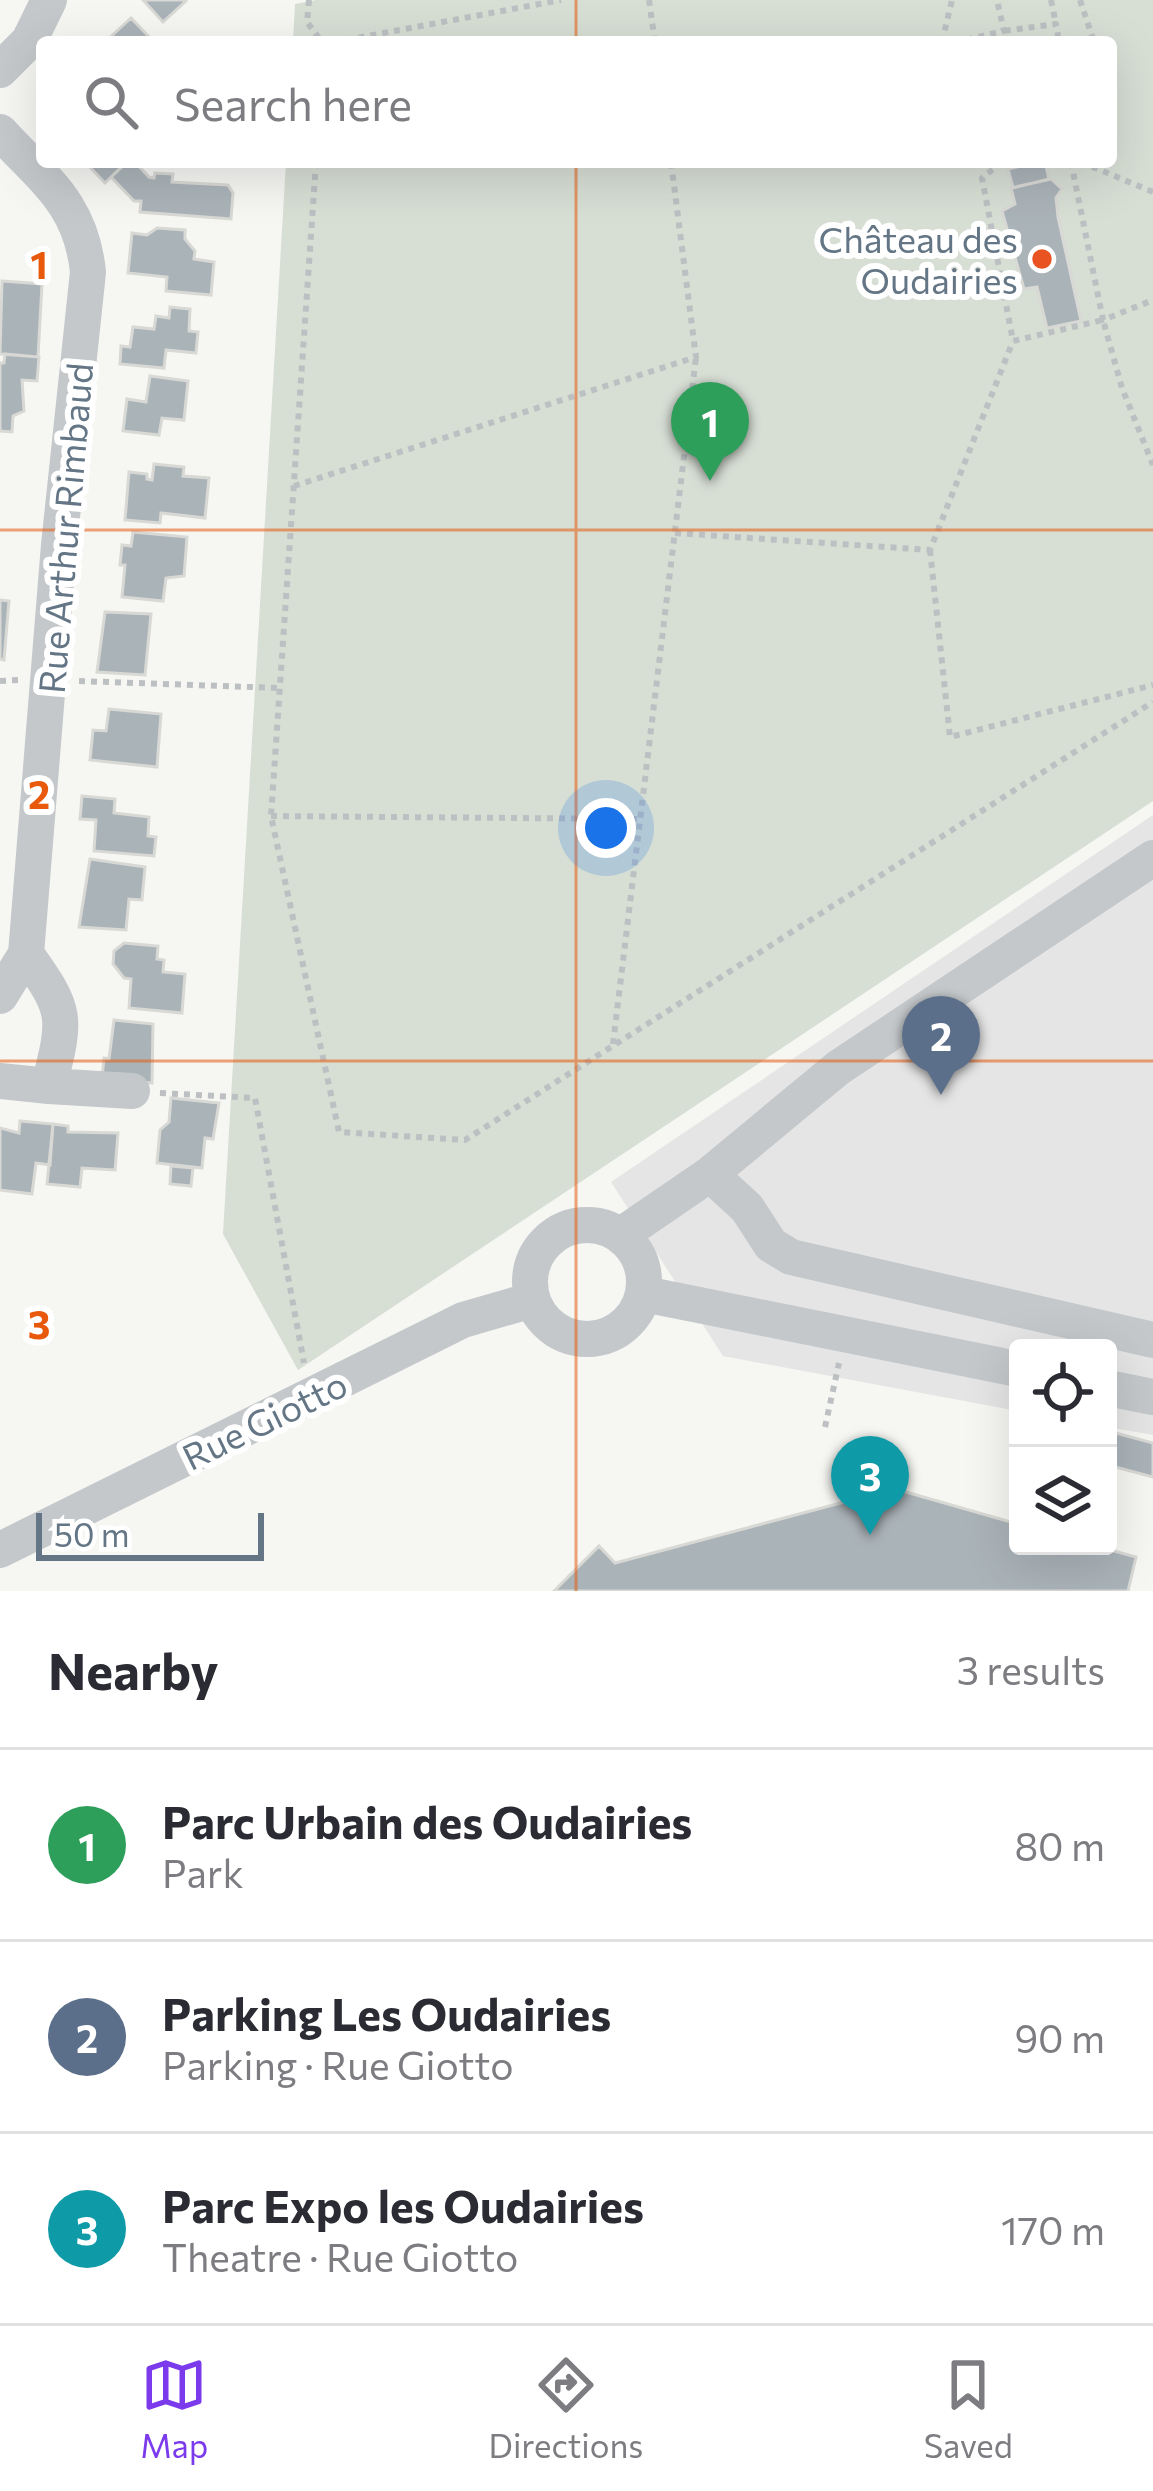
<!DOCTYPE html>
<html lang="en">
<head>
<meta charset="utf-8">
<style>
  body { margin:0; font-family:Commissioner,sans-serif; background:#f7f7f7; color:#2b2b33 }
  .controls { position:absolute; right:36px; bottom:36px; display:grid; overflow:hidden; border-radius:12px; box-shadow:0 12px 48px #0002 }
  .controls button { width:108px; height:108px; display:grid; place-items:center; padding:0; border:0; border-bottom:3px solid #e1e1e2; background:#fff; color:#2b2b33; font:60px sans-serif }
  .scale { position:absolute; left:36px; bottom:30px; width:228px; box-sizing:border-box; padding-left:12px; border:6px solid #647685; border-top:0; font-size:33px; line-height:42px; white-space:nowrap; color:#647685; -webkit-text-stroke:9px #fff; paint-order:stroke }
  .you { position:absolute; left:606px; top:828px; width:42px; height:42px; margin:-30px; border:9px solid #fff; border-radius:50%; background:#1a73e8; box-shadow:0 0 0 18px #1a73e833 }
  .badge { display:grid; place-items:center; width:78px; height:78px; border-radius:50%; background:#7c3aed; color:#fff; font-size:39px; font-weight:700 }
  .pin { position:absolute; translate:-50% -99px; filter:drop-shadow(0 3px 6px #0008) }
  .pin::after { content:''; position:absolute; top:63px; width:42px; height:36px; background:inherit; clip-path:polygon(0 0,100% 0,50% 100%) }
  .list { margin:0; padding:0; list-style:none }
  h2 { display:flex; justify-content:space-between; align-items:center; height:156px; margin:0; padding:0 48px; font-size:51px }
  h2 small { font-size:39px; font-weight:400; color:#7c7c81 }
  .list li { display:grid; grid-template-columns:78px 1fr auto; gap:36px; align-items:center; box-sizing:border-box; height:192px; padding:0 48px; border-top:3px solid #e1e1e2 }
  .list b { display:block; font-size:45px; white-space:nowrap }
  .list p { margin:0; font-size:39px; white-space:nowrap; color:#7c7c81 }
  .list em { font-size:39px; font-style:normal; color:#7c7c81 }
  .icon { flex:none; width:66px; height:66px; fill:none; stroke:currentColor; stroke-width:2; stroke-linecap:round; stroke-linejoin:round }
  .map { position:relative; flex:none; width:1153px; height:1591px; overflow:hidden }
  .search { position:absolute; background:#fff; box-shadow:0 12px 48px #0002; left:36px; right:36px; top:36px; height:132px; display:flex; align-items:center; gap:30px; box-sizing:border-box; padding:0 42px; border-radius:12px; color:#7c7c81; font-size:45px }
  .sheet { height:732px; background:#fff }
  nav { display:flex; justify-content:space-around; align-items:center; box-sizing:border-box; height:168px; border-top:3px solid #e1e1e2; background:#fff; font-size:33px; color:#7c7c81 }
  nav a { display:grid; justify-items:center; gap:6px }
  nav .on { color:#7c3aed }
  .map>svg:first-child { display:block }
</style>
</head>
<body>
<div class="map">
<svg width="1153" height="1591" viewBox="0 0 1153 1591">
  <rect width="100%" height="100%" fill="#f6f6f3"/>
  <path fill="#e4e5e4" d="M1153 815V1435L1108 1427V1348H1018V1411L723 1356 611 1182Z"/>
  <path fill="#d7ded4" d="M316 0H1153V801L298 1370 223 1234 286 162H1111V42H293L295 4Z"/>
  <path fill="#aab3b8" stroke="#d8d8d5" stroke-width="3" d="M143 0H185L186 1 163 22Z
    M131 18 154 42H105Z
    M85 162H127L105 183Z
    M127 162H135L149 177 154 178 155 173 173 174 172 182 228 185 233 193 231 219 140 212 141 201H134L111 177Z
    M1038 162H1045L1049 179 1013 188 1008 169Z
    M1051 179 1062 189 1056 198 1058 217 1081 321 1047 328 1037 287 1024 289 1002 211 1015 204 1011 188Z
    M157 228 185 230V239L195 251 194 259 214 262 211 295 166 291 167 277 128 273 132 233 147 235Z
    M2 281 42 284 38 357 0 354Z
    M170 307 190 309 189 331 198 332 196 353 166 350 164 368 120 364 121 346 130 347 133 327 154 329 156 316 169 318Z
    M5 354 39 357 37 381 22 380 24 411 13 416 12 432 0 431V363H4Z
    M150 376 188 381 184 420 162 418 159 435 123 431 127 399 146 402Z
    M154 464 184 467 183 476 209 478 205 518 161 513 160 523 125 520 129 472 147 474V479L152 480Z
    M133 532 187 537 184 576 166 578 163 601 122 597 125 565H120L122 545 131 546Z
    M0 600 9 601 4 660 0 659Z
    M105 612 151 614 145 675 97 672Z
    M109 709 161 714 157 767 90 760 93 730 106 731Z
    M82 796 115 799 114 813 149 817 148 836 156 837 154 856 94 851 96 820 80 819Z
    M90 859 145 867 142 900 129 899 126 930 79 927Z
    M124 943 158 946 157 959 164 960 163 972 185 974 182 1013 129 1008 131 979 124 978 113 964 114 951Z
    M114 1020 153 1024 152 1083 102 1078 104 1058 109 1059Z
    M171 1098 219 1103 213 1139 205 1138 202 1168 157 1163 160 1130 169 1122Z
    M20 1121 53 1124 50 1165 36 1163 32 1194 0 1190V1128L19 1133Z
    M53 1124 68 1126V1132L118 1133 115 1170 82 1168 80 1187 47 1184Z
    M171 1166 193 1168 191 1186 170 1184Z
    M1108 1431 1153 1443V1477L1108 1465Z
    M871 1482 1018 1524V1546H1096L1136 1557 1128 1591H554L599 1546 615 1563 867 1496Z"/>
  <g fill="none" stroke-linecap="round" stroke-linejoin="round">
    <path stroke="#bdc0c2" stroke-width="6" stroke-dasharray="6 6" stroke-linecap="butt" d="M309 0 307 22 322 42
      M649 0 655 42
      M1051 0 1056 24
      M1080 0 1094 42
      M335 42 561 0
      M942 42 952 0
      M955 42 1004 31 997 0
      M1006 42 1004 31 1056 24 1059 42
      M316 162 271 816 339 1132 465 1140 1153 702
      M1002 162 982 178 1013 341 1103 320 1122 388 1153 465
      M1071 162 1103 320 1153 300
      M1081 162 1153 192
      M294 486 696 357 671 162
      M675 533 930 550 1013 341
      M930 550 950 737 1153 685
      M0 681 18 680
      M79 681 279 688
      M271 816 640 819
      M613 1044 696 357
      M160 1093 255 1098 304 1363
      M825 1427 839 1363"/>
    <path stroke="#c4c8cb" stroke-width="36" d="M0 70 29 41 49 0
      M0 132C44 180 81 203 88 272L59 545 26 954 0 996
      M1153 858 838 1068 710 1174 747 1208 771 1245 791 1257 1153 1340
      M0 1081 49 1086C66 1017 68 1012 26 954
      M49 1086 132 1091
      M530 1282a57 57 0 1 1 114 0a57 57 0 1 1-114 0Z
      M621 1235 710 1174
      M644 1294 1018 1369
      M1108 1388 1153 1397
      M0 1550 463 1320 532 1300"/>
  </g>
  <path fill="none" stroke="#e8590c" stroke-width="3" stroke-opacity="0.55" d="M576 0V42M576 162V1591M0 530H1153M0 1061H1153"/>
  <circle fill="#e95221" stroke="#fff" stroke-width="4.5" cx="1042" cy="259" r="12"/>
  <g text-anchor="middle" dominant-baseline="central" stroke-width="12" stroke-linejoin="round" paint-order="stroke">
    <g font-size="36" fill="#647685" stroke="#fff" text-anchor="end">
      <text x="1018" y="238">Château des<tspan x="1018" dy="41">Oudairies</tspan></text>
    </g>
    <g font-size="36" fill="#647685" stroke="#fff">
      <text transform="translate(64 528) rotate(-85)">Rue Arthur Rimbaud</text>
      <text transform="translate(264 1419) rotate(-26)">Rue Giotto</text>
    </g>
  </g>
  <g font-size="39" text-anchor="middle" font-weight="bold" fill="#e8590c" stroke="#fff" stroke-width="12" stroke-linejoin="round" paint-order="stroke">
    <text x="39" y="279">1</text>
    <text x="39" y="809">2</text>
    <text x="39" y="1339">3</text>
  </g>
</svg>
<div class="controls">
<button><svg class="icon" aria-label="locate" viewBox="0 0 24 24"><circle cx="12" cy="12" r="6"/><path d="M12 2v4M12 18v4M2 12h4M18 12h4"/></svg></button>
<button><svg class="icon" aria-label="layers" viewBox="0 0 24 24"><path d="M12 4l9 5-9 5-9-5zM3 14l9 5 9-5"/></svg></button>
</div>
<div class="scale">50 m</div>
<div class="you"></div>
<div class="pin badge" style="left:710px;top:481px;background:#2e9e5b">1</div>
<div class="pin badge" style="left:941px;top:1095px;background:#5c6f8a">2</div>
<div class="pin badge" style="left:870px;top:1535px;background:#0f9aa8">3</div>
<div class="search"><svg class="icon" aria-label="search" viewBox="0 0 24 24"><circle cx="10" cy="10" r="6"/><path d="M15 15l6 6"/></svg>Search here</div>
</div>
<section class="sheet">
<h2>Nearby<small>3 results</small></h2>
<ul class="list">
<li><span class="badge" style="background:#2e9e5b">1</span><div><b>Parc Urbain des Oudairies</b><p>Park</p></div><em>80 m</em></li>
<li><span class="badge" style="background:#5c6f8a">2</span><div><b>Parking Les Oudairies</b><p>Parking · Rue Giotto</p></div><em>90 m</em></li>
<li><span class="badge" style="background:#0f9aa8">3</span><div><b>Parc Expo les Oudairies</b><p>Theatre · Rue Giotto</p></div><em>170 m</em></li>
</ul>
</section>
<nav>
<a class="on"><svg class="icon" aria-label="map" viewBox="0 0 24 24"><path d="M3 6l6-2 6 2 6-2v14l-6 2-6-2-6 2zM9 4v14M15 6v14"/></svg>Map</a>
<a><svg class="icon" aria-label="directions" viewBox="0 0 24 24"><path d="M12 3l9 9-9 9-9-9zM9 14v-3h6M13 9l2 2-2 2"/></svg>Directions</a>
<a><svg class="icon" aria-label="saved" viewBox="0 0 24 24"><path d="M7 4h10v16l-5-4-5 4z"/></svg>Saved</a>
</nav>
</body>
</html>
